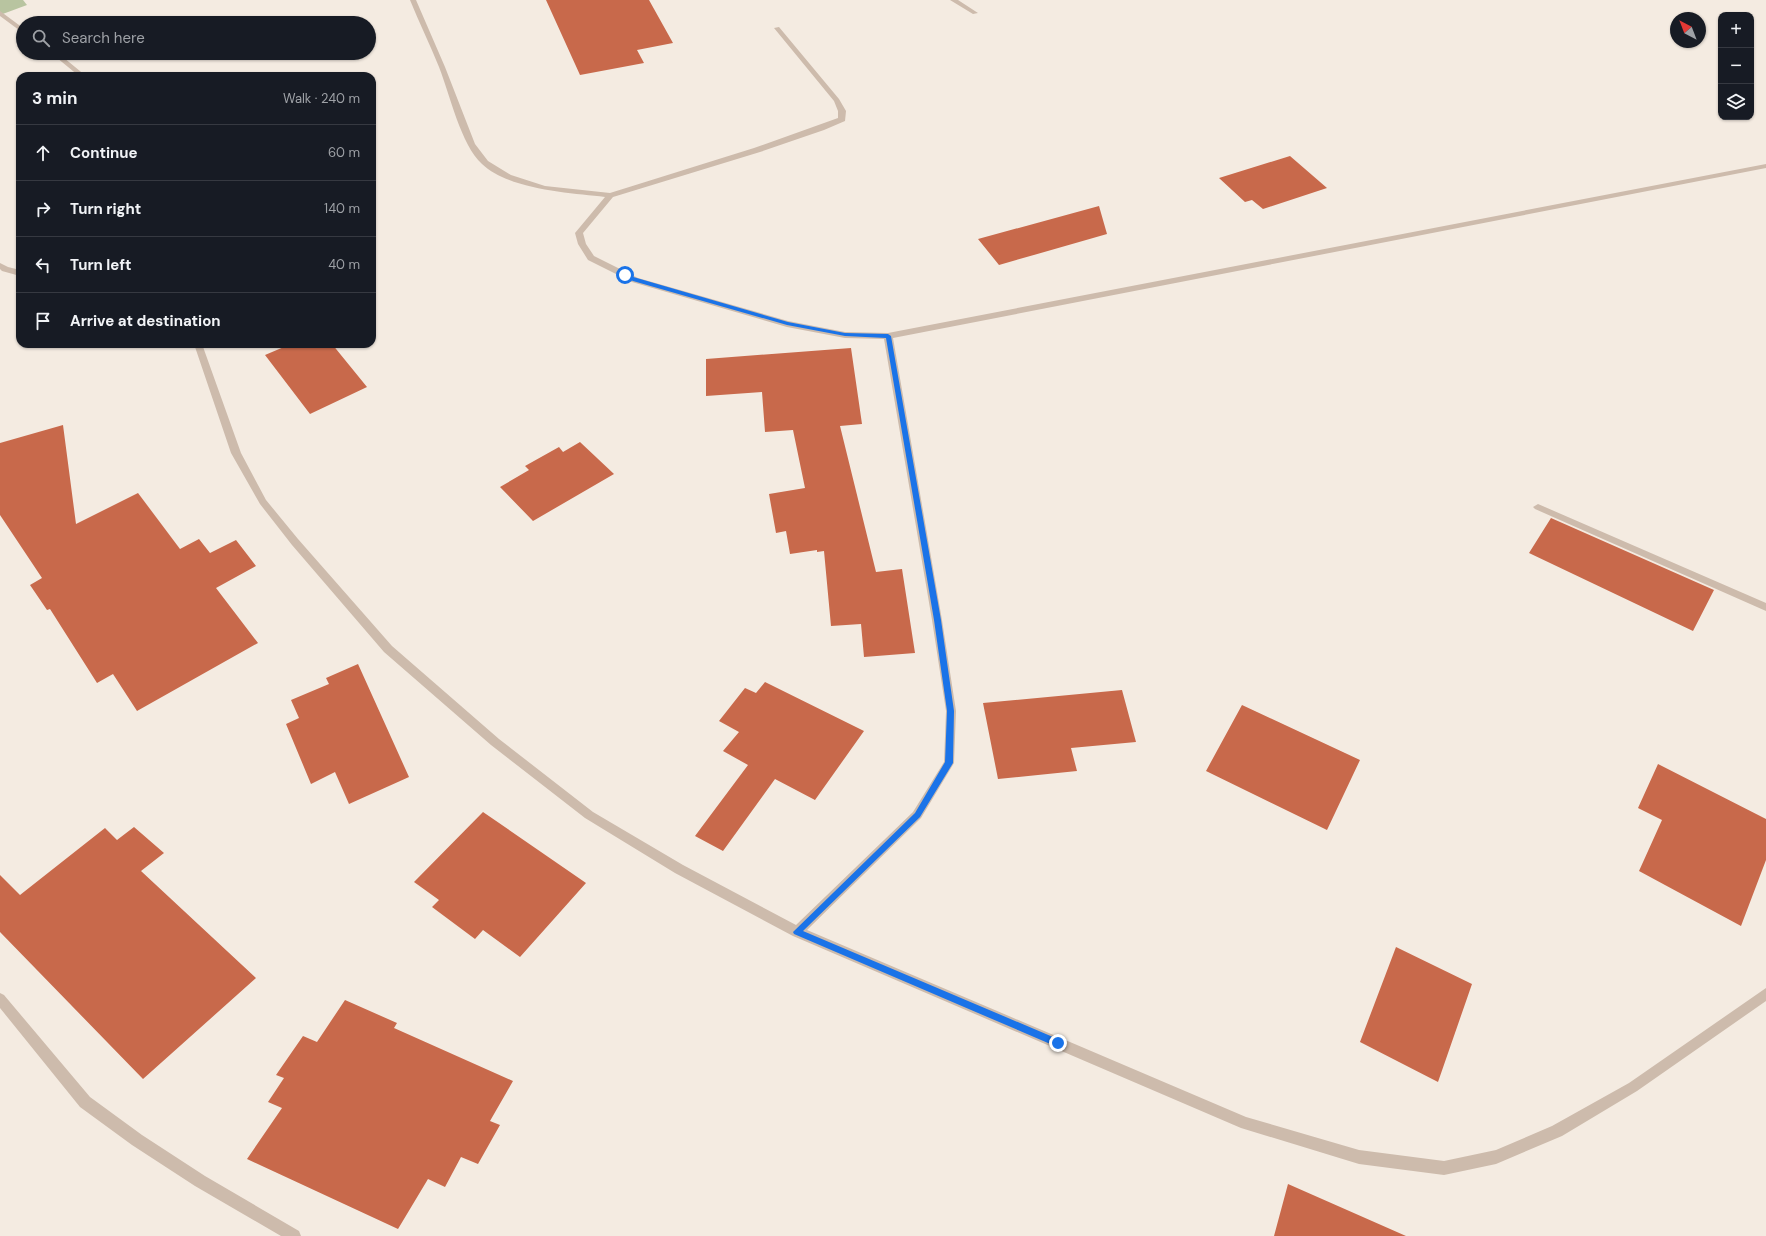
<!DOCTYPE html>
<html lang="en">
<head>
<meta charset="utf-8">
<style>
  body { margin:0; font-family:"DM Sans",sans-serif; background:#242831; color:#f1f3f6 }
  .controls { position:absolute; right:12px; top:12px; display:grid; overflow:hidden; border-radius:8px; box-shadow:0 1px 3px #0004 }
  .controls button { width:36px; height:36px; display:grid; place-items:center; padding:0; border:0; border-bottom:1px solid #363941; background:#171b24; color:#f1f3f6; font:20px sans-serif }
  .compass { position:absolute; left:1670px; top:12px; width:36px; height:36px; border-radius:50%; background:#171b24; box-shadow:0 1px 3px #0004; rotate:318deg }
  .stop { position:absolute; width:12px; height:12px; margin:-9px; border:3px solid #1a73e8; border-radius:50%; background:#fff }
  .stop.end { background:#1a73e8; border-color:#fff; box-shadow:0 1px 4px #0008 }
  .list { margin:0; padding:0; list-style:none }
  h2 { display:flex; justify-content:space-between; align-items:center; height:52px; margin:0; padding:0 16px; font-size:17px }
  h2 small { font-size:13px; font-weight:400; color:#9ea1a6 }
  .list li { display:grid; grid-template-columns:26px 1fr auto; gap:12px; align-items:center; box-sizing:border-box; height:56px; padding:0 16px; border-top:1px solid #363941 }
  .list b { display:block; font-size:15px; white-space:nowrap }
  .list em { font-size:13px; font-style:normal; color:#9ea1a6 }
  .icon { flex:none; width:22px; height:22px; fill:none; stroke:currentColor; stroke-width:2; stroke-linecap:round; stroke-linejoin:round }
  .map { position:relative; flex:none; width:1766px; height:1236px; overflow:hidden }
  .search { position:absolute; background:#171b24; box-shadow:0 1px 3px #0004; left:16px; top:16px; width:360px; height:44px; display:flex; align-items:center; gap:10px; box-sizing:border-box; padding:0 14px; border-radius:22px; color:#9ea1a6; font-size:15px }
  .panel { position:absolute; background:#171b24; box-shadow:0 1px 3px #0004; left:16px; top:72px; width:360px; height:276px; border-radius:12px }
  .map>svg:first-child { display:block }
</style>
</head>
<body>
<div class="map">
<svg width="1766" height="1236" viewBox="0 0 1766 1236">
  <rect width="100%" height="100%" fill="#f4ebe1"/>
  <path fill="#b8c4a0" d="M0 0H23L27 5 0 15Z"/>
  <path fill="#c8694b" d="M546 0H649L673 43 637 50 644 63 580 75Z
    M1290 156 1327 188 1263 209 1252 200 1245 202 1219 178Z
    M1099 206 1107 234 999 265 978 239Z
    M291 344H332L367 387 310 414 265 355Z
    M851 348 862 424 840 426 876 572 902 569 915 653 864 657 861 624 831 626 824 551 817 552V550L790 554 786 531 776 533 769 494 805 488 793 430 765 432 762 392 706 396V359Z
    M63 425 76 524 138 493 180 549 199 539 210 553 236 540 256 566 216 588 258 643 137 711 113 674 97 683 50 609 47 610 30 585 42 578 0 515V443Z
    M580 442 614 474 533 521 500 487 529 470 525 466 559 447 563 452Z
    M1551 518 1714 590 1693 631 1529 553Z
    M358 664 409 777 349 804 335 772 311 784 286 724 299 718 291 700 329 684 326 678Z
    M765 682 864 731 815 800 775 779 723 851 695 836 748 765 723 751 739 732 719 721 745 688 756 693Z
    M1122 690 1136 742 1071 748 1077 771 998 779 983 703Z
    M1242 705 1360 760 1327 830 1206 771Z
    M1658 764 1766 819V860L1741 926 1639 871 1662 820 1638 808Z
    M483 812 586 883 520 957 483 930 475 939 432 907 439 900 414 882Z
    M134 827 164 853 141 871 256 978 143 1079 0 932V875L20 895 105 828 117 840Z
    M1396 947 1472 984 1438 1082 1360 1042Z
    M345 1000 397 1023 394 1028 513 1081 490 1121 500 1125 478 1164 461 1157 445 1187 428 1179 398 1229 247 1159 282 1108 268 1102 284 1078 276 1075 303 1036 317 1042Z
    M1288 1184 1406 1236H1274Z"/>
  <g fill="none" stroke-linecap="round" stroke-linejoin="round">
    <path fill="#cdbbac" fill-rule="evenodd" d="M410 0H416L445 67 475 144 488 161 511 175 545 186 610 193 754 148 838 118V111L834 101 774 28 779 27 839 99 846 111 845 121 824 130 760 152 613 197 583 233 586 244 594 256 638 278 788 321 845 332 888 333 1766 164V168L893 338 942 620 956 711 954 763 921 818 807 930 1246 1117 1359 1150 1444 1161 1496 1150 1552 1126 1629 1083 1766 988V1001L1637 1091 1562 1136 1496 1164 1444 1175 1359 1164 1241 1128 793 936 675 873 585 818 491 745 384 652 292 545 260 504 231 453 194 344H202L241 453 266 500 298 539 392 646 499 739 593 812 683 865 796 925 913 812 944 762 946 711 932 620 884 339 845 338 787 327 632 282 588 260 578 244 575 233 605 197C569 193 510 190 482 164 461 145 450 95 439 67 430 45 419 22 410 0Z
      M950 0H958L978 13 973 14Z
      M0 11 23 28V33L0 16Z
      M51 53H58L86 76H79Z
      M0 263 8 267 20 270V276L2 271 0 269Z
      M1538 504 1766 603V611L1535 509 1533 507Z
      M0 993 4 995 90 1097 142 1135 205 1176 299 1231 301 1236H281L195 1186 132 1145 80 1107 0 1008Z"/>
  </g>
  <path fill="#1a73e8" d="M623 274 788 322 845 333 888 334 891 336 941 620 954 711 953 763 920 817 803 931 1060 1040V1046H1055L794 934 793 932 915 813 945 762 947 711 934 620 886 338 845 336 787 325 633 281 623 276Z"/>
</svg>
<div class="controls">
<button>+</button>
<button>−</button>
<button><svg class="icon" aria-label="layers" viewBox="0 0 24 24"><path d="M12 4l9 5-9 5-9-5zM3 14l9 5 9-5"/></svg></button>
</div>
<svg class="compass" viewBox="-18 -18 36 36"><path d="M0-13l5 13h-10z" fill="#e53935"/><path d="M0 13l5-13h-10z" fill="#9ea1a6"/></svg>
<div class="stop" style="left:625px;top:275px"></div>
<div class="stop end" style="left:1058px;top:1043px"></div>
<div class="search"><svg class="icon" aria-label="search" viewBox="0 0 24 24"><circle cx="10" cy="10" r="6"/><path d="M15 15l6 6"/></svg>Search here</div>
<section class="panel">
<h2>3 min<small>Walk · 240 m</small></h2>
<ul class="list">
<li><svg class="icon" aria-label="ahead" viewBox="0 0 24 24"><path d="M12 20V5M6 11l6-6 6 6"/></svg><div><b>Continue</b></div><em>60 m</em></li>
<li><svg class="icon" aria-label="right" viewBox="0 0 24 24"><path d="M7 20v-9h11M14 6l5 5-5 5"/></svg><div><b>Turn right</b></div><em>140 m</em></li>
<li><svg class="icon" aria-label="left" viewBox="0 0 24 24"><path d="M17 20v-9H6M10 6l-5 5 5 5"/></svg><div><b>Turn left</b></div><em>40 m</em></li>
<li><svg class="icon" aria-label="arrive" viewBox="0 0 24 24"><path d="M6 21V4h12l-3 4 3 4H6"/></svg><div><b>Arrive at destination</b></div></li>
</ul>
</section>
</div>
</body>
</html>
